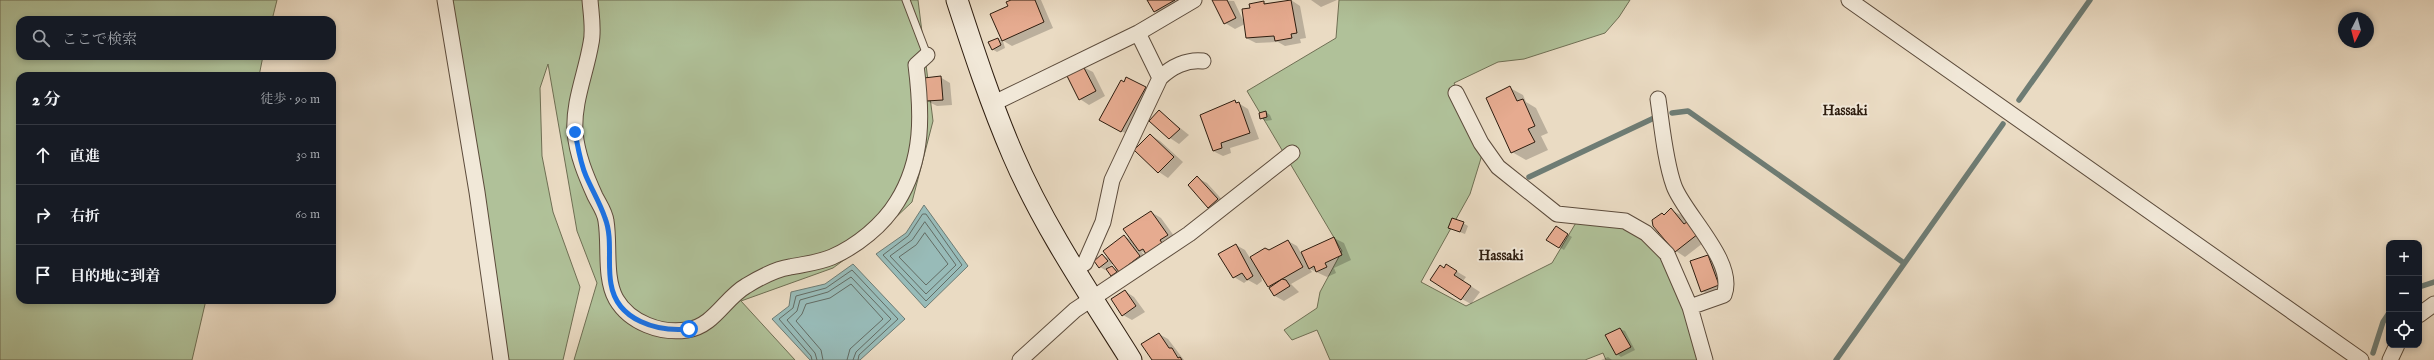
<!DOCTYPE html>
<html lang="ja">
<head>
<meta charset="utf-8">
<style>
  body { margin:0; font-family:"IM FELL English","Noto Serif JP",serif; background:#20242c; color:#f1f3f6 }
  .controls { position:absolute; right:12px; bottom:12px; display:grid; overflow:hidden; border-radius:8px; box-shadow:0 2px 6px #0003 }
  .controls button { width:36px; height:36px; display:grid; place-items:center; padding:0; border:0; border-bottom:1px solid #363941; background:#171b24; color:#f1f3f6; font:20px sans-serif }
  .compass { position:absolute; left:2338px; top:12px; width:36px; height:36px; border-radius:50%; background:#171b24; box-shadow:0 2px 6px #0003; rotate:186deg }
  .stop { position:absolute; width:12px; height:12px; margin:-9px; border:3px solid #1a73e8; border-radius:50%; background:#fff }
  .stop.end { background:#1a73e8; border-color:#fff; box-shadow:0 1px 4px #0008 }
  .list { margin:0; padding:0; list-style:none }
  h2 { display:flex; justify-content:space-between; align-items:center; height:52px; margin:0; padding:0 16px; font-size:17px }
  h2 small { font-size:13px; font-weight:400; color:#9ea1a6 }
  .list li { display:grid; grid-template-columns:26px 1fr auto; gap:12px; align-items:center; box-sizing:border-box; height:60px; padding:0 16px; border-top:1px solid #363941 }
  .list b { display:block; font-size:15px; white-space:nowrap }
  .list em { font-size:13px; font-style:normal; color:#9ea1a6 }
  .icon { flex:none; width:22px; height:22px; fill:none; stroke:currentColor; stroke-width:2; stroke-linecap:round; stroke-linejoin:round }
  .map { position:relative; flex:none; width:2434px; height:360px; overflow:hidden }
  .search { position:absolute; background:#171b24; box-shadow:0 2px 6px #0003; left:16px; top:16px; width:320px; height:44px; display:flex; align-items:center; gap:10px; box-sizing:border-box; padding:0 14px; border-radius:12px; color:#9ea1a6; font-size:15px }
  .panel { position:absolute; background:#171b24; box-shadow:0 2px 6px #0003; left:16px; top:72px; width:320px; height:232px; border-radius:12px }
  .map>svg:first-child { display:block }
</style>
</head>
<body>
<div class="map">
<svg width="2434" height="360" viewBox="0 0 2434 360">
  <rect width="100%" height="100%" fill="#eadbc3"/>
  <filter id="stains"><feTurbulence type="fractalNoise" baseFrequency=".005" numOctaves="4"/><feColorMatrix values="0 0 0 0 .2 0 0 0 0 .09 0 0 0 0 .02 0 0 0 .5 -.17"/></filter>
  <radialGradient id="worn" r=".72"><stop offset=".6" stop-color="#630" stop-opacity="0"/><stop offset="1" stop-color="#630" stop-opacity=".3"/></radialGradient>
  <path fill="#b0c199" stroke="#6f6f54" d="M0 0H277L272 20H20V56H263L259 76H20V300H206L192 360H0Z
    M450 0H918L933 121 912 202 874 238 833 268 741 301 795 360H574L597 283 577 231 548 64 540 88 542 156 553 212 580 287 563 360H506Z
    M1339 0H1630L1619 17 1605 33 1524 59 1498 62 1454 83 1486 142 1470 194 1421 282 1466 306 1552 263 1577 221 1623 225 1656 246 1684 309 1699 360H1606L1603 353 1585 360H1330L1317 330 1292 340 1284 330 1317 308 1320 292 1342 251 1247 91 1336 38Z"/>
  <path fill="#98bbb8" stroke="#6e7c74" d="M924 205 968 266 925 308 876 254 906 233Z
    M853 264 905 319 860 360H810L772 319 789 306 791 292 825 284Z"/>
  <path fill="#0003" fill-rule="evenodd" d="M1013 0H1041L1053 28 1012 46 1002 40 1009 7Z
    M1149 0H1194L1165 17 1155 11Z
    M1214 0 1234 1 1244 22 1251 8 1263 2 1267 4 1291 0 1300 6 1306 38 1300 39 1301 43 1285 46 1278 42 1256 43 1246 38 1245 24 1235 29 1225 23Z
    M1311 0H1337L1321 7Z
    M998 39 1003 41 1005 48 997 52 992 49Z
    M1083 67 1093 72 1105 96 1089 105 1080 99Z
    M940 77 950 83 952 105 937 106 927 101Z
    M1127 78 1155 93 1131 136 1109 125Z
    M1510 88 1523 95 1526 102 1536 108 1548 133 1541 136 1548 150 1526 160 1512 152Z
    M1235 101 1248 109 1259 139 1230 148 1231 153 1223 156 1213 151Z
    M1159 111 1189 135 1179 144 1170 138Z
    M1266 112 1270 115 1272 120 1266 121 1261 118Z
    M1150 135 1160 141 1183 162 1168 178 1159 172Z
    M1197 178 1207 183 1227 205 1218 212 1209 207Z
    M1671 210 1681 215 1707 240 1685 257 1676 251 1665 216Z
    M1151 212 1161 218 1177 240 1150 256 1141 251 1149 262 1129 277 1117 270 1121 275 1116 278 1112 275V267L1119 271 1113 263 1105 270 1100 267 1102 255 1111 260 1124 236 1133 241ZM1166 239 1167 241 1147 252Z
    M1463 223 1468 226 1465 234 1449 228Z
    M1561 230 1572 237 1564 250 1559 247Z
    M1334 238 1344 243 1351 260 1334 268 1336 273 1327 277 1310 269 1312 272 1291 284 1299 292 1284 301 1275 296 1260 271 1262 281 1257 285 1248 280 1244 283 1234 277 1220 255 1236 245 1245 250 1250 258 1265 249 1269 251 1288 241 1297 246 1301 253Z
    M1708 256 1718 261 1728 290 1711 296 1702 291Z
    M1444 269 1456 271 1466 277 1463 281 1480 292 1471 304 1462 299Z
    M1125 291 1134 297 1145 312 1132 320 1123 315Z
    M1620 329 1625 331 1635 350 1621 357 1617 354 1607 336Z
    M1159 334 1168 339 1184 360H1153Z
    M1608 357 1612 360H1601Z"/>
  <g fill="none" stroke-linecap="round" stroke-linejoin="round">
    <path stroke="#636c64" stroke-width="1" d="M923 214H926L962 265 926 301 883 255 908 236Z
      M925 222 956 265 926 294 890 256 912 240Z
      M925 233 948 264 926 285 899 257 916 245Z
      M812 360 811 356 779 319 793 308 796 296 826 288 852 270 898 319 859 355 858 360
      M817 360 815 353 787 320 797 311 800 300 828 292 851 277 891 319 856 352 853 360
      M823 360 821 350 796 321 802 314 806 304 830 298 851 284 883 319 850 349 847 360"/>
    <path stroke="#6e7c74" stroke-width="5.5" d="M2019 100 2090 0
      M1672 113 1688 111 1904 263
      M1529 177 1654 118
      M2419 287 2434 282
      M2373 353 2383 322 2389 313
      M1836 360 2003 124"/>
  </g>
  <path fill="#e6ab90" stroke="#2e1d0f" d="M1011 0H1035L1044 22 1002 41 990 14 1008 6 1006 2Z
    M1147 0H1175L1154 12Z
    M1212 0H1227L1236 18 1224 24Z
    M1291 0 1297 33 1291 34 1292 38 1275 41 1274 36 1246 38 1242 9 1250 8 1249 4 1264 1V4Z
    M998 38 1001 45 992 50 988 42Z
    M1083 66 1096 91 1079 100 1066 74Z
    M941 76 943 100 926 101 924 78Z
    M1126 77 1146 87 1121 132 1099 120 1121 80 1124 82Z
    M1510 86 1517 101 1523 99 1535 126 1528 129 1535 142 1511 153 1486 98Z
    M1235 100 1236 103 1239 102 1250 133 1221 143 1222 148 1213 151 1200 115Z
    M1159 110 1180 129 1169 139 1149 121Z
    M1266 111 1267 117 1260 119 1259 113Z
    M1150 134 1174 157 1158 173 1134 150Z
    M1197 176 1218 199 1208 208 1188 185Z
    M1671 208 1684 224 1687 222 1698 234 1675 252 1653 226 1652 220 1662 213 1664 215Z
    M1151 211 1168 235 1160 240 1162 243 1146 254 1143 249 1139 251 1123 229Z
    M1452 218 1464 222 1460 232 1448 228Z
    M1556 226 1568 234 1559 248 1546 240Z
    M1124 235 1140 256 1119 272 1103 251Z
    M1334 237 1342 255 1325 263 1327 267 1316 272 1314 266 1309 269 1301 252Z
    M1288 240 1303 267 1268 287 1250 257 1265 248 1269 250Z
    M1236 244 1253 276 1247 280 1242 273 1233 278 1218 254Z
    M1102 254 1108 261 1099 268 1094 261Z
    M1708 255 1719 285 1701 292 1690 261Z
    M1446 264 1457 271 1454 275 1471 286 1461 300 1430 280 1440 265 1444 268Z
    M1112 266 1117 272 1111 276 1106 269Z
    M1282 279 1286 280 1290 286 1274 296 1269 288Z
    M1125 290 1136 306 1122 316 1111 299Z
    M1620 328 1631 347 1616 355 1605 335Z
    M1159 333 1169 348H1172L1178 358 1180 357 1182 360H1152L1141 344Z"/>
  <g fill="none" stroke-linecap="round" stroke-linejoin="round">
    <g stroke="#5d4c3c" stroke-width="9">
      <path id="lane" d="M906 0 927 55"/>
    </g>
    <g stroke="#5d4c3c" stroke-width="17">
      <path id="street" d="M445 0 477 192 501 360
        M590 0C591 14 594 30 591 43 586 73 573 102 575 132 577 155 586 176 595 196 599 204 605 212 606 221 610 245 604 277 616 299 630 323 661 334 687 330 714 326 725 298 746 286 759 278 776 269 790 267 804 264 818 263 832 257 857 246 883 225 897 202 924 159 922 113 916 65L927 55
        M1849 0 2361 360
        M1160 78C1171 67 1187 59 1203 61
        M1456 93 1481 143 1498 167 1557 214 1625 221 1646 233 1667 254 1690 307 1705 360
        M1658 99C1662 126 1665 161 1674 186 1684 214 1737 262 1724 295L1690 307
        M992 104 1138 33 1194 0
        M1074 270 1085 263 1103 222 1112 180 1160 78 1138 33
        M2419 315 2434 304
        M1020 360 1075 310 1189 234 1292 153
        M2390 360 2397 345"/>
    </g>
    <g stroke="#2e1d0f" stroke-width="23">
      <path id="secondary" d="M957 0C974 52 991 104 1013 155 1044 227 1089 293 1131 360"/>
    </g>
    <use href="#lane" stroke="#f1e8d8" stroke-width="7"/>
    <use href="#street" stroke="#f1e8d8" stroke-width="15"/>
    <use href="#secondary" stroke="#f1e8d8" stroke-width="21"/>
  </g>
  <g fill="none" stroke-linecap="round" stroke-linejoin="round">
    <path stroke="#1a73e8" stroke-width="5" d="M575 132C578 147 580 162 586 176 592 190 600 203 605 218 613 238 607 263 611 284 617 321 658 332 689 329"/>
  </g>
  <g text-anchor="middle" dominant-baseline="central" stroke-width="4" stroke-linejoin="round" paint-order="stroke">
    <g font-size="14" font-weight="bold" fill="#2e1d0f" stroke="#f1e8d8">
      <text x="1845" y="111">Hassaki</text>
      <text x="1501" y="256">Hassaki</text>
    </g>
  </g>
  <rect width="100%" height="100%" filter="url(#stains)"/>
  <rect width="100%" height="100%" fill="url(#worn)"/>
</svg>
<div class="controls">
<button>+</button>
<button>−</button>
<button><svg class="icon" aria-label="locate" viewBox="0 0 24 24"><circle cx="12" cy="12" r="6"/><path d="M12 2v4M12 18v4M2 12h4M18 12h4"/></svg></button>
</div>
<svg class="compass" viewBox="-18 -18 36 36"><path d="M0-13l5 13h-10z" fill="#e53935"/><path d="M0 13l5-13h-10z" fill="#9ea1a6"/></svg>
<div class="stop" style="left:689px;top:329px"></div>
<div class="stop end" style="left:575px;top:132px"></div>
<div class="search"><svg class="icon" aria-label="search" viewBox="0 0 24 24"><circle cx="10" cy="10" r="6"/><path d="M15 15l6 6"/></svg>ここで検索</div>
<section class="panel">
<h2>2 分<small>徒歩 · 90 m</small></h2>
<ul class="list">
<li><svg class="icon" aria-label="ahead" viewBox="0 0 24 24"><path d="M12 20V5M6 11l6-6 6 6"/></svg><div><b>直進</b></div><em>30 m</em></li>
<li><svg class="icon" aria-label="right" viewBox="0 0 24 24"><path d="M7 20v-9h11M14 6l5 5-5 5"/></svg><div><b>右折</b></div><em>60 m</em></li>
<li><svg class="icon" aria-label="arrive" viewBox="0 0 24 24"><path d="M6 21V4h12l-3 4 3 4H6"/></svg><div><b>目的地に到着</b></div></li>
</ul>
</section>
</div>
</body>
</html>
